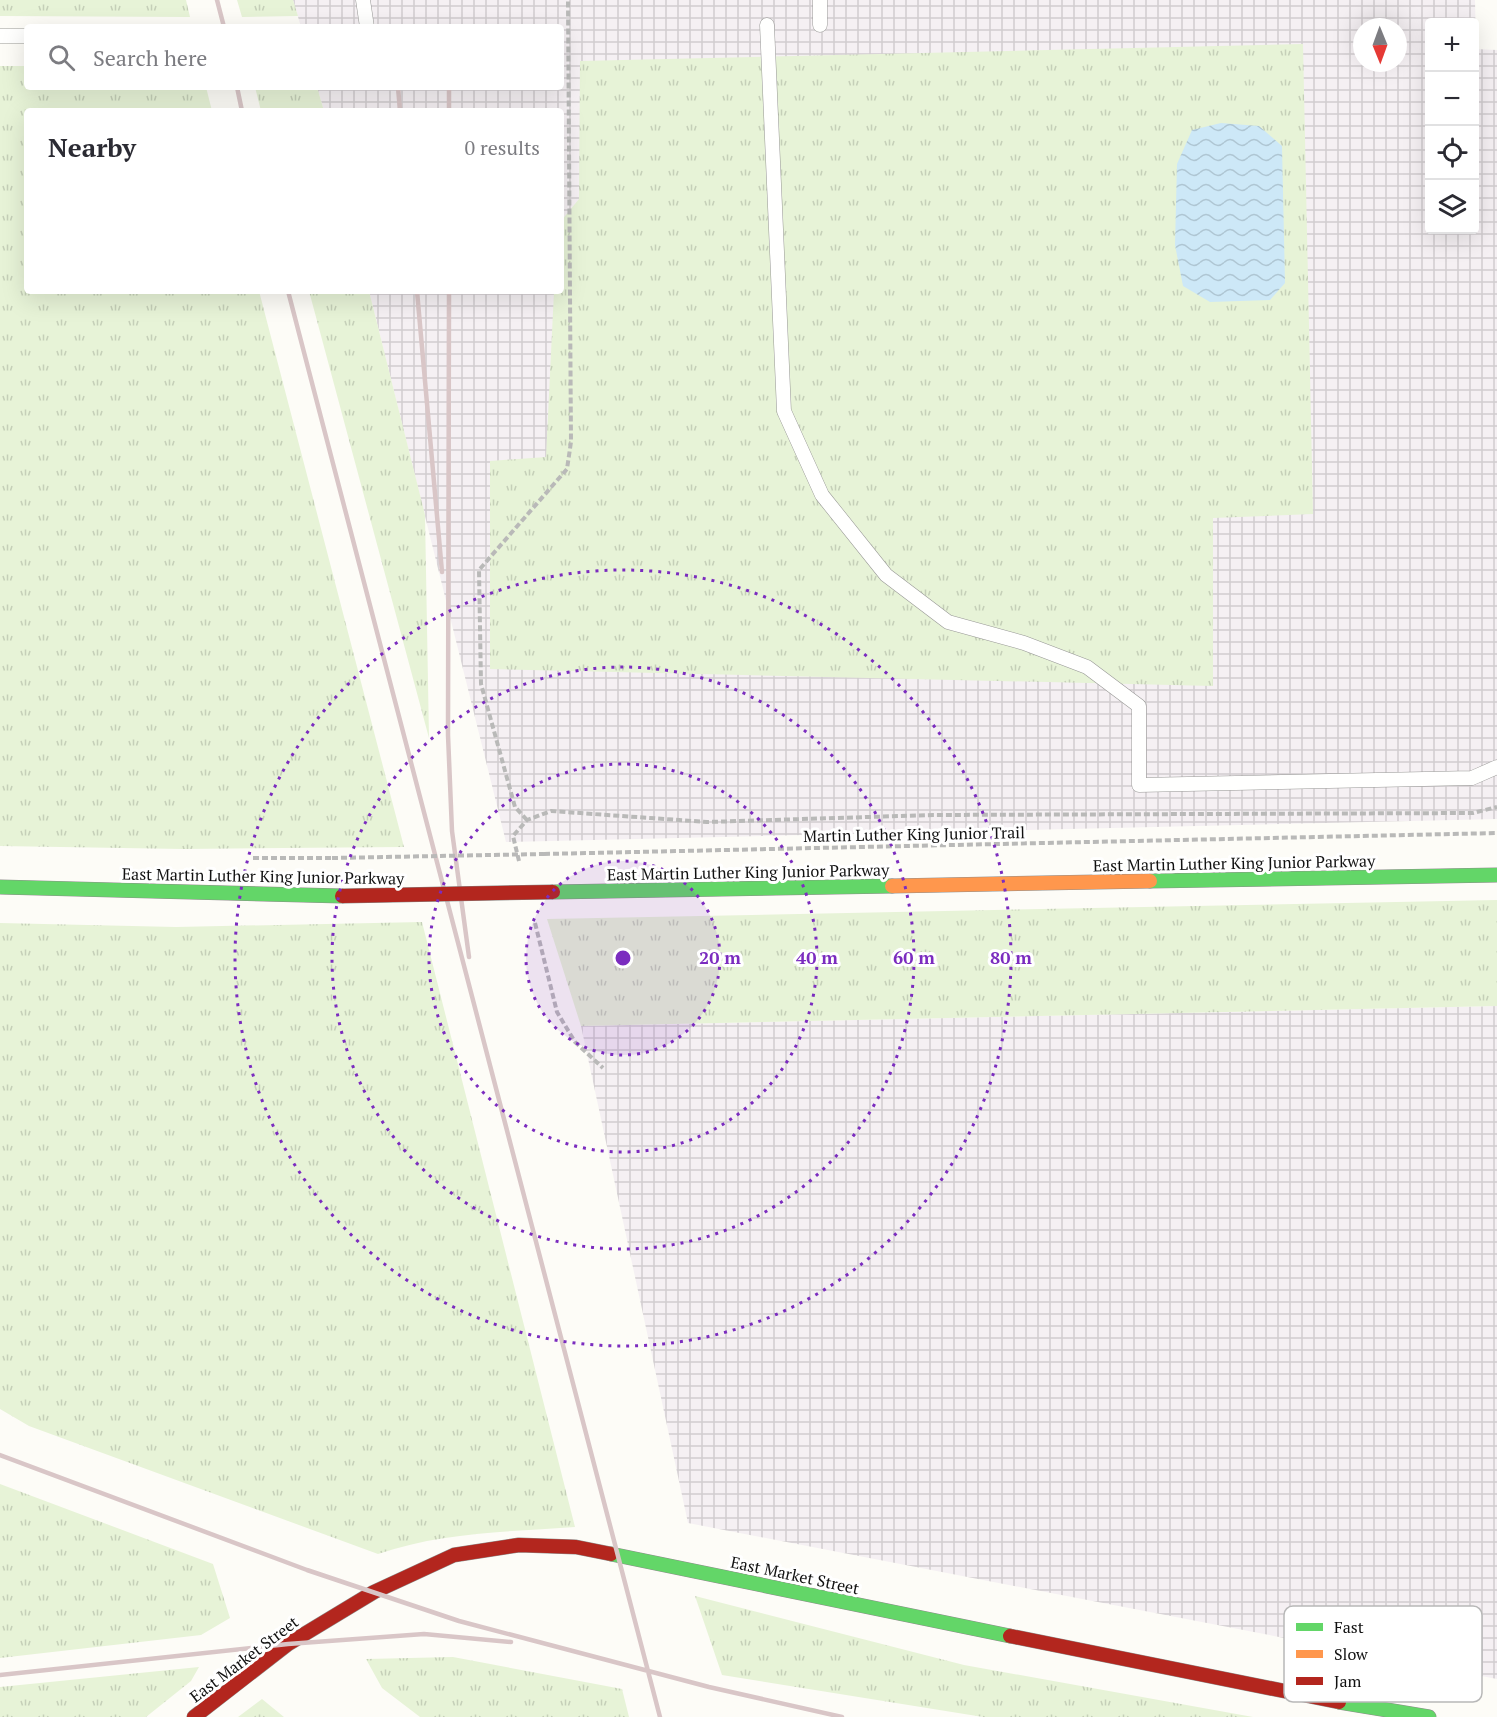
<!DOCTYPE html>
<html lang="en">
<head>
<meta charset="utf-8">
<style>
  body { margin:0; font-family:"PT Serif",serif; background:#f2f2f3; color:#2b2b33 }
  .controls { position:absolute; right:18px; top:18px; display:grid; overflow:hidden; border-radius:6px; box-shadow:0 6px 24px #0002 }
  .controls button { width:54px; height:54px; display:grid; place-items:center; padding:0; border:0; border-bottom:2px solid #e1e1e2; background:#fff; color:#2b2b33; font:30px sans-serif }
  .compass { position:absolute; left:1353px; top:18px; width:54px; height:54px; border-radius:50%; background:#fff; box-shadow:0 6px 24px #0002; rotate:179deg }
  .list { margin:0; padding:0; list-style:none }
  h2 { display:flex; justify-content:space-between; align-items:center; height:78px; margin:0; padding:0 24px; font-size:26px }
  h2 small { font-size:20px; font-weight:400; color:#7c7c81 }
  .icon { flex:none; width:33px; height:33px; fill:none; stroke:currentColor; stroke-width:2; stroke-linecap:round; stroke-linejoin:round }
  .map { position:relative; flex:none; width:1497px; height:1717px; overflow:hidden }
  .search { position:absolute; background:#fff; box-shadow:0 6px 24px #0002; left:24px; top:24px; width:540px; height:66px; display:flex; align-items:center; gap:15px; box-sizing:border-box; padding:0 21px; border-radius:6px; color:#7c7c81; font-size:22px }
  .panel { position:absolute; background:#fff; box-shadow:0 6px 24px #0002; left:24px; top:108px; width:540px; height:186px; border-radius:6px }
  .map>svg:first-child { display:block }
</style>
</head>
<body>
<div class="map">
<svg width="1497" height="1717" viewBox="0 0 1497 1717">
  <defs>
    <pattern id="industrial-grid" width="8" height="8" patternUnits="userSpaceOnUse" patternTransform="scale(1.5)"><rect width="8" height="8" fill="#f5f0f3"/><path d="M0 4h8M4 0v8" fill="none" stroke="#d1cdcf"/></pattern>
    <pattern id="grass-tufts" width="24" height="20" patternUnits="userSpaceOnUse" patternTransform="scale(1.5)"><rect width="24" height="20" fill="#e7f3d7"/><path d="M3 7l-1-3M5 7V3M7 7l1-3M15 17l-1-3M17 17v-4M19 17l1-3" fill="none" stroke="#c5cfb8"/></pattern>
    <pattern id="water-waves" width="16" height="10" patternUnits="userSpaceOnUse" patternTransform="scale(1.5)"><rect width="16" height="10" fill="#cde8f7"/><path d="M0 5q4-4 8 0t8 0" fill="none" stroke="#afc6d3"/></pattern>
  </defs>
  <rect width="100%" height="100%" fill="#fdfcf7"/>
  <path fill="url(#industrial-grid)" fill-rule="evenodd" d="M293 0H1475L1476 49 1497 50V819L506 842 369 291H561V111H324L317 87H561V27H301ZM1430 22H1474V230H1430ZM1362 27H1398V63H1362Z
    M1497 1006V1679L688 1523 581 1026Z"/>
  <path fill="url(#grass-tufts)" d="M0 0H186L190 17 0 16Z
    M237 0H293L298 16 242 17Z
    M1303 44 1313 514 1213 518V686L490 669V461L546 457 554 291H561V221L579 199 580 61Z
    M0 66H27V87H206L212 111H27V291H259L404 847 183 849 0 846Z
    M255 87H317L324 111H261Z
    M309 291H369L425 515 429 738Z
    M1497 900V1006L581 1026 547 919Z
    M422 922 575 1527C508 1532 442 1532 378 1554L29 1426 0 1409V923L176 927Z
    M0 1484 213 1564 230 1618 201 1635 0 1658Z
    M695 1596 964 1665 1253 1717H983L722 1675Z
    M453 1657 622 1689 629 1717H420L382 1688 366 1659Z
    M199 1667 191 1681 146 1717H0V1687Z
    M262 1699 284 1717H238Z"/>
  <path fill="url(#water-waves)" d="M1221 123 1259 126 1282 146 1285 283 1270 300 1210 302 1183 286 1175 245 1177 164 1192 130Z"/>
  <g fill="none" stroke-linecap="round" stroke-linejoin="round">
    <g stroke="#979795" stroke-width="15">
      <path id="lane" d="M363 0 367 27
        M820 0V25
        M767 25 784 411 822 495 886 575 948 622 1024 643 1087 667 1139 706V785L1472 778 1497 767
        M0 36H27"/>
    </g>
    <g stroke="#8e8d8b" stroke-width="15">
      <path id="fast" d="M1150 881 1497 875
        M0 887 342 896
        M553 892 892 886
        M611 1554 1010 1636
        M1339 1702 1429 1717"/>
    </g>
    <g stroke="#8e8d8b" stroke-width="15">
      <path id="slow" d="M892 886 1150 881"/>
    </g>
    <g stroke="#8e8d8b" stroke-width="15">
      <path id="jam" d="M1010 1636 1339 1702
        M194 1717 288 1644 374 1592 454 1555 519 1545 576 1547 611 1554"/>
    </g>
    <path stroke="#b9b9b8" stroke-width="4" stroke-dasharray="6 3" stroke-linecap="butt" d="M527 820 515 807 481 684 479 570 567 469 571 442 568 0
      M544 854 1497 833
      M253 858H332
      M519 861 513 836 527 820 551 811 707 822 933 815 1473 813 1497 807
      M535 923 557 1012 575 1042 603 1068"/>
    <use href="#lane" stroke="#fffffe" stroke-width="14"/>
    <use href="#fast" stroke="#63d668" stroke-width="14"/>
    <use href="#slow" stroke="#ff974d" stroke-width="14"/>
    <use href="#jam" stroke="#b3261e" stroke-width="14"/>
    <path stroke="#d9c6c7" stroke-width="4.5" d="M217 0 224 27
      M237 87 242 111
      M398 87 400 111
      M449 111V87
      M288 291 660 1717
      M417 291 442 572
      M449 291 448 735 452 831 469 957
      M0 1455 307 1570 459 1621 709 1687 842 1717
      M0 1675 288 1644 424 1634 511 1642"/>
    <g stroke="#858482" stroke-width="15" stroke-linecap="butt">
      <path id="jam-bridge" d="M342 896 553 892"/>
    </g>
    <path stroke="#b9b9b8" stroke-width="4" stroke-dasharray="6 3" stroke-linecap="butt" d="M332 858 544 854"/>
    <use href="#jam-bridge" stroke="#b3261e" stroke-width="14"/>
  </g>
  <circle cx="623" cy="958" r="97" fill="#7b2cbf" fill-opacity=".12"/>
  <g fill="none" stroke="#7b2cbf" stroke-width="3" stroke-dasharray="3 6">
    <circle cx="623" cy="958" r="97"/>
    <circle cx="623" cy="958" r="194"/>
    <circle cx="623" cy="958" r="291"/>
    <circle cx="623" cy="958" r="388"/>
  </g>
  <g text-anchor="middle" dominant-baseline="central" stroke-width="6" stroke-linejoin="round" paint-order="stroke">
    <g font-size="16" fill="#111" stroke="#fff">
      <text transform="translate(914 834) rotate(-1)">Martin Luther King Junior Trail</text>
      <text transform="translate(1234 863) rotate(-1)">East Martin Luther King Junior Parkway</text>
      <text transform="translate(748 872) rotate(-1)">East Martin Luther King Junior Parkway</text>
      <text transform="translate(263 876) rotate(1)">East Martin Luther King Junior Parkway</text>
      <text transform="translate(795 1575) rotate(12)">East Market Street</text>
      <text transform="translate(244 1659) rotate(-37)">East Market Street</text>
    </g>
  </g>
  <rect x="1284" y="1606" width="198" height="96" rx="9" fill="#fff" stroke="#b8b8b8" stroke-width="1.5"/>
  <rect x="1296" y="1623" width="27" height="8" fill="#63d668"/>
  <rect x="1296" y="1650" width="27" height="8" fill="#ff974d"/>
  <rect x="1296" y="1677" width="27" height="8" fill="#b3261e"/>
  <g font-size="16" fill="#111">
    <text x="1334" y="1633">Fast</text>
    <text x="1334" y="1660">Slow</text>
    <text x="1334" y="1687">Jam</text>
  </g>
  <circle cx="623" cy="958" r="9" fill="#7b2cbf" stroke="#fff" stroke-width="3"/>
  <g font-size="18" text-anchor="middle" font-weight="bold" fill="#7b2cbf" stroke="#fff" stroke-width="6" stroke-linejoin="round" paint-order="stroke">
    <text x="720" y="964">20 m</text>
    <text x="817" y="964">40 m</text>
    <text x="914" y="964">60 m</text>
    <text x="1011" y="964">80 m</text>
  </g>
</svg>
<div class="controls">
<button>+</button>
<button>−</button>
<button><svg class="icon" aria-label="locate" viewBox="0 0 24 24"><circle cx="12" cy="12" r="6"/><path d="M12 2v4M12 18v4M2 12h4M18 12h4"/></svg></button>
<button><svg class="icon" aria-label="layers" viewBox="0 0 24 24"><path d="M12 4l9 5-9 5-9-5zM3 14l9 5 9-5"/></svg></button>
</div>
<svg class="compass" viewBox="-18 -18 36 36"><path d="M0-13l5 13h-10z" fill="#e53935"/><path d="M0 13l5-13h-10z" fill="#7c7c81"/></svg>
<div class="search"><svg class="icon" aria-label="search" viewBox="0 0 24 24"><circle cx="10" cy="10" r="6"/><path d="M15 15l6 6"/></svg>Search here</div>
<section class="panel">
<h2>Nearby<small>0 results</small></h2>
<ul class="list">
</ul>
</section>
</div>
</body>
</html>
